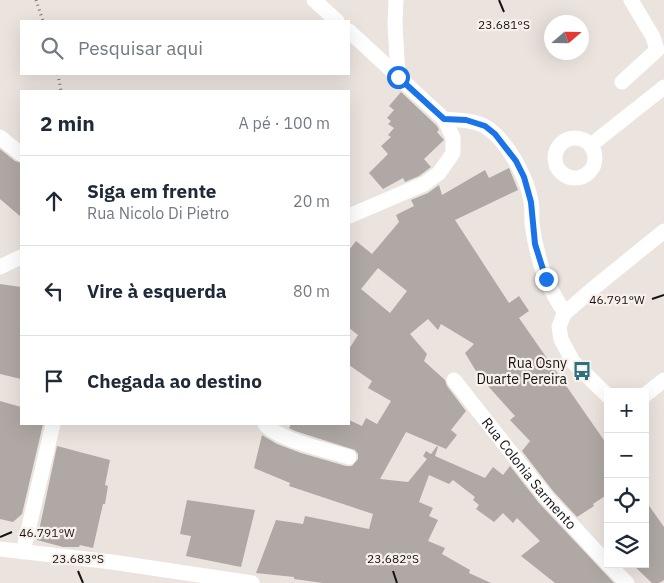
<!DOCTYPE html>
<html lang="pt">
<head>
<meta charset="utf-8">
<style>
  body { margin:0; font-family:"IBM Plex Sans",sans-serif; background:#f6f6f7; color:#1f2937 }
  .controls { position:absolute; right:15px; bottom:15px; display:grid; overflow:hidden; border-radius:0px; box-shadow:0 5px 20px #0002 }
  .controls button { width:45px; height:45px; display:grid; place-items:center; padding:0; border:0; border-bottom:1px solid #e0e1e3; background:#fff; color:#1f2937; font:25px sans-serif }
  .compass { position:absolute; left:544px; top:15px; width:45px; height:45px; border-radius:50%; background:#fff; box-shadow:0 5px 20px #0002; rotate:70deg }
  .stop { position:absolute; width:15px; height:15px; margin:-11px; border:4px solid #1a73e8; border-radius:50%; background:#fff }
  .stop.end { background:#1a73e8; border-color:#fff; box-shadow:0 1px 5px #0008 }
  .list { margin:0; padding:0; list-style:none }
  h2 { display:flex; justify-content:space-between; align-items:center; height:65px; margin:0; padding:0 20px; font-size:21px }
  h2 small { font-size:16px; font-weight:400; color:#747a83 }
  .list li { display:grid; grid-template-columns:32px 1fr auto; gap:15px; align-items:center; box-sizing:border-box; height:90px; padding:0 20px; border-top:1px solid #e0e1e3 }
  .list b { display:block; font-size:19px; white-space:nowrap }
  .list p { margin:0; font-size:16px; white-space:nowrap; color:#747a83 }
  .list em { font-size:16px; font-style:normal; color:#747a83 }
  .icon { flex:none; width:28px; height:28px; fill:none; stroke:currentColor; stroke-width:2; stroke-linecap:round; stroke-linejoin:round }
  .map { position:relative; flex:none; width:664px; height:583px; overflow:hidden }
  .search { position:absolute; background:#fff; box-shadow:0 5px 20px #0002; left:20px; top:20px; width:330px; height:55px; display:flex; align-items:center; gap:12px; box-sizing:border-box; padding:0 18px; border-radius:0px; color:#747a83; font-size:19px }
  .panel { position:absolute; background:#fff; box-shadow:0 5px 20px #0002; left:20px; top:90px; width:330px; height:335px; border-radius:0px }
  .map>svg:first-child { display:block }
</style>
</head>
<body>
<div class="map">
<svg width="664" height="583" viewBox="0 0 664 583">
  <rect width="100%" height="100%" fill="#ebe3de"/>
  <path fill="#afa8a4" fill-rule="evenodd" d="M401 92 437 126 439 130 437 132 444 140 424 159 431 167 419 176 405 182 403 178 383 189 369 173 388 154 381 146 391 137 388 135 394 128 388 124 391 121 387 118 394 110 389 106Z
    M0 149 15 161 21 163V217L0 199Z
    M509 168 518 190 455 220 509 303 519 296 529 311 519 318 608 446V494L593 504 594 506 577 517 553 491 522 451 530 441 510 420 515 416 479 376 465 353 474 344 441 324 438 330 428 319 410 334 427 354 424 361 445 380 447 386 466 411 451 430 457 435 446 449 406 432 380 479 408 482 427 459 423 456 426 451 431 454 437 446 438 447 435 456 485 478 493 467 503 475 510 466 539 503 614 583H555L521 556 540 541 517 518 513 523 503 513 494 522 476 509 479 505 473 500 475 497 453 480 449 484 429 475 419 502 433 508 429 516 438 520 428 541 445 548 442 554 470 570 469 573 491 583H323L294 579V577L256 573 276 520 303 524 305 516 369 529 373 514 289 486 290 483 254 468 262 435 277 444 301 453 346 466H352L358 459V454L355 450 295 431 289 428 291 424H349V420L362 426 366 418 377 424 391 401 368 388 372 381 349 365V349L358 335 349 328V250L356 241 372 254 399 222 396 215 414 206 411 200 428 193 439 185 442 195 485 170 489 178ZM378 268 407 291 390 313 361 289Z
    M0 284 21 287V379L0 374Z
    M0 401 21 407V424H43L22 514 13 522 0 519Z
    M57 446 110 460 105 485 108 486 105 504H103L93 548 80 545 79 547H63L37 540Z
    M187 500 255 510 241 567 186 556 191 536 180 534Z
    M645 500 664 527V580L659 583H652L632 564H645Z"/>
  <g fill="none" stroke-linecap="round" stroke-linejoin="round">
    <path stroke="#7d7775" stroke-width="3" stroke-dasharray="1 4" stroke-linecap="butt" d="M36 0 43 21
      M58 74 61 91"/>
    <g stroke="#fff" stroke-width="15">
      <path d="M314 0 337 21"/>
      <path d="M396 0 395 23 398 77"/>
      <path d="M349 31 444 119 453 137V153L439 173 424 184 349 216"/>
      <path d="M622 82 657 50 653 37 631 0"/>
      <path d="M444 119C458 120 474 120 486 127 506 139 527 177 531 201 532 208 532 216 532 224 534 238 537 252 541 265 546 283 555 298 565 313"/>
      <path d="M0 137 21 154"/>
      <circle cx="575" cy="158" r="20"/>
      <path d="M591 145 664 87"/>
      <path d="M0 267 21 257"/>
      <path id="s1" d="M454 380 546 497 608 564"/>
      <path d="M645 395 664 380"/>
      <path d="M608 396 573 362 561 339 559 327 562 319 565 313 595 287 664 231"/>
      <path d="M265 424C278 440 327 450 349 457"/>
      <path d="M0 549 112 562 252 583"/>
      <path d="M23 552 53 424"/>
      <path d="M608 564 627 583"/>
    </g>
  </g>
  <g fill="none" stroke-linecap="round" stroke-linejoin="round">
    <path stroke="#1a73e8" stroke-width="6" d="M398 77 444 119 466 120 485 126 495 134 516 161 524 177 531 202 535 244 546 279"/>
  </g>
  <path fill="none" stroke="#161312" stroke-width="2" d="M499 0 504 12M652 299 664 295M0 537 12 532M78 571 83 583M393 571 397 583"/>
  <defs>
    <g id="bus-bare" transform="scale(1.5)"><path d="M-5-6H5V4H4V6H2V4H-2V6H-4V4H-5ZM-3.5-4V0h7V-4ZM-3.5 1.2v1.5H-2V1.2ZM2 1.2v1.5H3.5V1.2Z" fill="#2c7180" stroke="#f8f0eb" stroke-width="2.5" paint-order="stroke"/></g>
  </defs>
  <g fill-rule="evenodd">
    <use href="#bus-bare" x="582" y="371"/>
  </g>
  <g text-anchor="middle" dominant-baseline="central" stroke-width="4.5" stroke-linejoin="round" paint-order="stroke">
    <g font-size="14" fill="#161312" stroke="#f8f0eb" text-anchor="end">
      <text x="567" y="363">Rua Osny<tspan x="567" dy="16">Duarte Pereira</tspan></text>
    </g>
    <g font-size="14" fill="#161312" stroke="#f8f0eb">
      <text stroke="none"><textPath href="#s1" startOffset="120">Rua Colonia Sarmento</textPath></text>
    </g>
  </g>
  <g font-size="12" text-anchor="middle" fill="#161312" stroke="#f8f0eb" stroke-width="4.5" stroke-linejoin="round" paint-order="stroke">
    <text x="504" y="29">23.681°S</text>
    <text x="617" y="304">46.791°W</text>
    <text x="47" y="537">46.791°W</text>
    <text x="78" y="563">23.683°S</text>
    <text x="393" y="563">23.682°S</text>
  </g>
</svg>
<div class="controls">
<button>+</button>
<button>−</button>
<button><svg class="icon" aria-label="locate" viewBox="0 0 24 24"><circle cx="12" cy="12" r="6"/><path d="M12 2v4M12 18v4M2 12h4M18 12h4"/></svg></button>
<button><svg class="icon" aria-label="layers" viewBox="0 0 24 24"><path d="M12 4l9 5-9 5-9-5zM3 14l9 5 9-5"/></svg></button>
</div>
<svg class="compass" viewBox="-18 -18 36 36"><path d="M0-13l5 13h-10z" fill="#e53935"/><path d="M0 13l5-13h-10z" fill="#747a83"/></svg>
<div class="stop" style="left:398px;top:77px"></div>
<div class="stop end" style="left:546px;top:279px"></div>
<div class="search"><svg class="icon" aria-label="search" viewBox="0 0 24 24"><circle cx="10" cy="10" r="6"/><path d="M15 15l6 6"/></svg>Pesquisar aqui</div>
<section class="panel">
<h2>2 min<small>A pé · 100 m</small></h2>
<ul class="list">
<li><svg class="icon" aria-label="ahead" viewBox="0 0 24 24"><path d="M12 20V5M6 11l6-6 6 6"/></svg><div><b>Siga em frente</b><p>Rua Nicolo Di Pietro</p></div><em>20 m</em></li>
<li><svg class="icon" aria-label="left" viewBox="0 0 24 24"><path d="M17 20v-9H6M10 6l-5 5 5 5"/></svg><div><b>Vire à esquerda</b></div><em>80 m</em></li>
<li><svg class="icon" aria-label="arrive" viewBox="0 0 24 24"><path d="M6 21V4h12l-3 4 3 4H6"/></svg><div><b>Chegada ao destino</b></div></li>
</ul>
</section>
</div>
</body>
</html>
